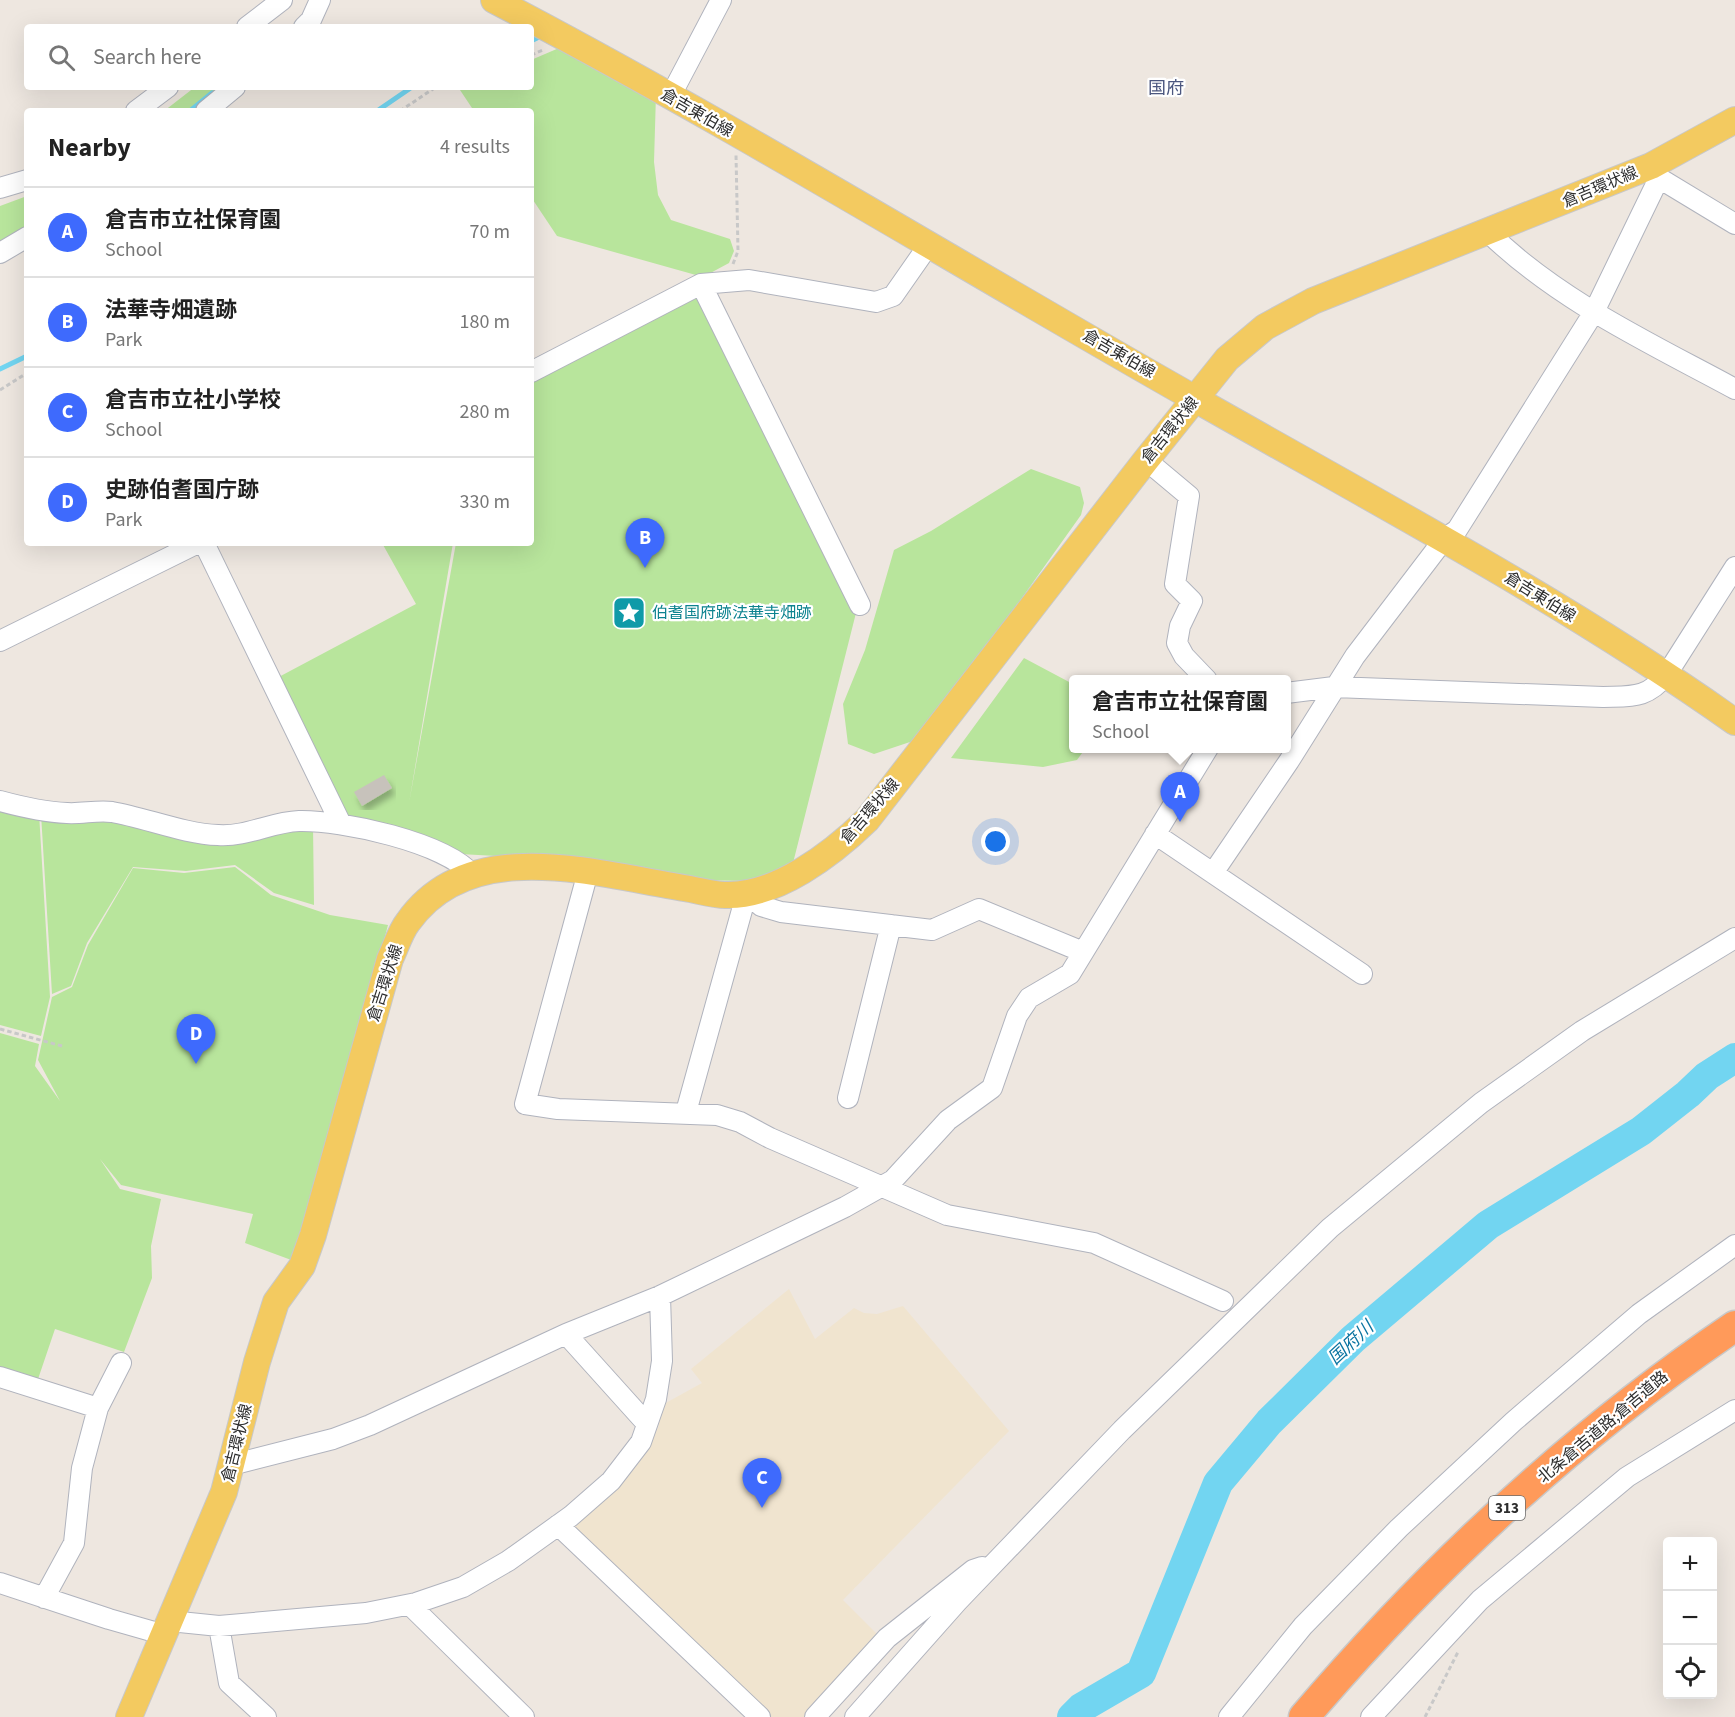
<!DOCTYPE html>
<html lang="en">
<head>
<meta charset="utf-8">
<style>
  body { margin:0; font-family:"Source Sans 3","Noto Sans JP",sans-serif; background:#f6f6f6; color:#222 }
  .controls { position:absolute; right:18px; bottom:18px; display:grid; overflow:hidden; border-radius:6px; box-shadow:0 6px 24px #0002 }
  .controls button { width:54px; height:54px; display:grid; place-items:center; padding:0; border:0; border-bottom:2px solid #e0e0e0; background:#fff; color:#222; font:30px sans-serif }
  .you { position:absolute; left:996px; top:842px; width:21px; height:21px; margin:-15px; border:4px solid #fff; border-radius:50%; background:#1a73e8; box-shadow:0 0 0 9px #1a73e833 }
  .badge { display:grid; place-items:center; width:39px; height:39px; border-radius:50%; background:#3e6afd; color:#fff; font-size:20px; font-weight:700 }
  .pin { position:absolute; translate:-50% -50px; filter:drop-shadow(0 2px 3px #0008) }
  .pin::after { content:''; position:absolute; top:32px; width:21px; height:18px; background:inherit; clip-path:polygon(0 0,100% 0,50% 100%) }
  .popup { position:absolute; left:1069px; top:675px; width:222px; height:78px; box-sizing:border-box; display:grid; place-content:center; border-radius:6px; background:#fff; filter:drop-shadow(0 2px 4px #0005); font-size:20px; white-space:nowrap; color:#767676 }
  .popup b { font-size:22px; color:#222 }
  .popup::after { content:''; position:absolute; left:50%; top:100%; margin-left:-12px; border:12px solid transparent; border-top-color:#fff }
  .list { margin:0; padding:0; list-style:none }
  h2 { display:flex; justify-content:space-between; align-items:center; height:78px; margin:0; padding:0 24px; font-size:26px }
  h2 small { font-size:20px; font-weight:400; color:#767676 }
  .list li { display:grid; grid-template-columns:39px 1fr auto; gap:18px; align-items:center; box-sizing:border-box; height:90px; padding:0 24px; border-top:2px solid #e0e0e0 }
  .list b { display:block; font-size:22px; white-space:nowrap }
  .list p { margin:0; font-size:20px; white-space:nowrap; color:#767676 }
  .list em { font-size:20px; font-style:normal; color:#767676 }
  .icon { flex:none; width:33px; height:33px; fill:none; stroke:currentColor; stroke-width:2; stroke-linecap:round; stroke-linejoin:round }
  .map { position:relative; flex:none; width:1735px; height:1717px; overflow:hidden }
  .search { position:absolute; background:#fff; box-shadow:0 6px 24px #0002; left:24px; top:24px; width:510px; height:66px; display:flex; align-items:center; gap:15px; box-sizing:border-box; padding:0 21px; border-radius:6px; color:#767676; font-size:22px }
  .panel { position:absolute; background:#fff; box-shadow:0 6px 24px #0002; left:24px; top:108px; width:510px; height:438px; border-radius:6px }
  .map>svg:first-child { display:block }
</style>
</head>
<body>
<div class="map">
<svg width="1735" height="1717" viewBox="0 0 1735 1717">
  <defs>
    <filter id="shadow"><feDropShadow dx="3.5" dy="6" stdDeviation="3" flood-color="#0004"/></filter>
  </defs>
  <rect width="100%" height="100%" fill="#eee7e0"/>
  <path fill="#f0e4cf" d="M789 1289 815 1339 854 1308 864 1313 877 1314 903 1306 1009 1431 843 1600 879 1636 810 1717H768L567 1528 636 1463 658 1428 662 1405 702 1383 691 1369Z"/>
  <path fill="#b8e59c" d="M559 48 656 94 654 162 658 195 671 220 730 239 734 251 729 263 703 277 557 236 531 197V111H474L458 87H531V60Z
    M195 87H230L200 111H164Z
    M27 196V233L0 248V206Z
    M699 297 858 605 792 867 755 881 684 880 533 858 460 854 348 823 275 679 416 604 382 543H453L409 803 456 543H531V380Z
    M1031 469 1080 487 1084 503 1081 515 922 738 874 754 848 744 843 704 865 650 894 550 931 531Z
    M1024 658 1071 683 1073 687 1074 748 1085 749 1077 760 1043 767 951 758Z
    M0 805 39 813 50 997 41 1036 0 1025Z
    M41 814 110 815 202 836 313 825 314 905 274 893 235 865 186 871 133 867 87 943 71 986 52 994Z
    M235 867 271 895 330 915 388 925 351 1067 294 1261 245 1243 253 1214 121 1185 100 1159 120 1189 161 1199 151 1246 152 1278 124 1352 55 1329 36 1385 0 1374V1033L39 1044 35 1066 60 1101 38 1060 52 997 72 987 88 945 133 868 184 873Z"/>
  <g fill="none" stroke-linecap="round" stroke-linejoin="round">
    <path stroke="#72d5f1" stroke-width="5" d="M531 41 537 38
      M190 111 212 93
      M377 111 412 87
      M0 369 27 356"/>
    <path stroke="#72d5f1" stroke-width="30" d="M1072 1717 1081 1708 1141 1673 1218 1483 1269 1422 1353 1339 1488 1225 1641 1131 1688 1094 1707 1076 1735 1058"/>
  </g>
  <path fill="#c7c2bb" filter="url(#shadow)" d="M384 775 392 788 362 806 354 792Z"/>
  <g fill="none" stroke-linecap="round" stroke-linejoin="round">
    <g stroke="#b0b3bd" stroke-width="22">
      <path id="minor" d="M247 27 282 0
        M304 27 311 20 320 0
        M670 97 721 0
        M136 111 168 87
        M206 111 235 87
        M1651 167 1659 178 1735 224
        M0 188 27 180
        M1489 233C1559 301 1650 343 1735 389
        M0 253 27 237
        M701 284 860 605
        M531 372 701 284 749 280 876 302 893 296 930 243
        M1146 460 1189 496 1175 584 1192 601 1180 626 1177 643 1184 656 1207 680
        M204 543 340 822
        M0 641 198 543
        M1286 693 1334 687 1603 697C1632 696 1647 699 1667 674L1735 567
        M0 801C22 807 44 812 67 813 82 814 97 810 112 812 146 818 185 834 218 835 247 837 271 822 299 821 342 820 444 842 473 875
        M1155 834 1362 974
        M1213 873 1289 761 1355 656 1445 538 1457 530 1594 312 1659 178
        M585 883 525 1104 558 1109 717 1115 740 1122 770 1138 947 1215 1094 1243 1223 1301
        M848 1098 891 925
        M686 1112 747 892 761 906 781 912 932 930 979 909 1083 952
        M566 1334 647 1424
        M0 1377 98 1408
        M231 1465 333 1439 370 1425 566 1334 660 1296 845 1207 893 1180 948 1120 992 1088 1017 1016 1029 998 1070 974 1208 748
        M558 1525 760 1717
        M0 1583 109 1619 165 1635
        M44 1598 74 1543 82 1468 98 1408 121 1363
        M410 1605 524 1717
        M170 1621 219 1626 366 1613 416 1603 463 1587 508 1561 571 1516 611 1481 641 1442 656 1399 662 1361 660 1296
        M219 1626 229 1683 266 1717
        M815 1717 887 1638 973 1570 982 1567
        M855 1717 957 1602 1122 1430 1330 1228 1481 1103 1582 1031 1735 938
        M1229 1717 1303 1626 1399 1528 1514 1421 1639 1314 1735 1245
        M1371 1717 1480 1600 1627 1477 1735 1410"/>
    </g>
    <g stroke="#c8c8c8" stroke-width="28">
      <path id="major" d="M494 0C733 125 962 267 1197 400 1378 503 1564 601 1735 722
        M129 1717 224 1492 257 1362 276 1302 302 1266 313 1235 390 959C396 947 400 932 408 922 470 834 596 874 684 888 698 890 712 895 725 895 776 897 832 854 867 820L1146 460 1227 359 1265 327 1313 301 1651 166 1735 120"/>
    </g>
    <g stroke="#c8c8c8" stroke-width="33">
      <path id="highway" d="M1304 1717C1430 1569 1574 1435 1735 1326"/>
    </g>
    <path stroke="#c8c8c8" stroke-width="3" stroke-dasharray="4.5 3" stroke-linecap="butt" d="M531 55 543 50
      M400 111 436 87
      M733 264 738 251 736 155
      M0 390 27 373
      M0 1029 62 1046
      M1425 1717 1458 1652"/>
    <use href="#minor" stroke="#fff" stroke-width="20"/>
    <use href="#major" stroke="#f3ca60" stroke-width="26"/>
    <use href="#highway" stroke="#ff9a5a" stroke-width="30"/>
  </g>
  <defs>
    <g id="sight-square" transform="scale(1.725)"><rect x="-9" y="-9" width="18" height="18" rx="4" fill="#0f9aa8" stroke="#fff"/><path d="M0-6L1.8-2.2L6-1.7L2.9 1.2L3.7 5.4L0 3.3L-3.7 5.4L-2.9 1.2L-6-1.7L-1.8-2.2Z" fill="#fff"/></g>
  </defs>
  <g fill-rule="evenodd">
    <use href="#sight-square" x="629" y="613"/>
  </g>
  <g text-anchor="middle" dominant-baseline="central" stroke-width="4.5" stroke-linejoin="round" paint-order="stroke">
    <rect fill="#fff" stroke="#6c6c6c" stroke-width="1.5" x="1489" y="1496" width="36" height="24" rx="4.5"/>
    <g font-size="15" font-weight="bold" fill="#2d2d2d">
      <text x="1507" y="1508">313</text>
    </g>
    <g font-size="16" fill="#2d2d2d" stroke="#fff">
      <text transform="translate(697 113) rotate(30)">倉吉東伯線</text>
      <text transform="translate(1600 187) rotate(-23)">倉吉環状線</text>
      <text transform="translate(1119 354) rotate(30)">倉吉東伯線</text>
      <text transform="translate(1170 430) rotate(-51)">倉吉環状線</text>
      <text transform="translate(1540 597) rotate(32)">倉吉東伯線</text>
      <text transform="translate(870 811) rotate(-49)">倉吉環状線</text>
      <text transform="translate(385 983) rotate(-72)">倉吉環状線</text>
      <text transform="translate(1603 1427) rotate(-40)">北条倉吉道路;倉吉道路</text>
      <text transform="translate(237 1443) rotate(-76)">倉吉環状線</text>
    </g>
    <g font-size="16" fill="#0d838f" stroke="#fff" text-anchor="start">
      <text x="652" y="613">伯耆国府跡法華寺畑跡</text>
    </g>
    <g font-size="18" fill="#4c577f" stroke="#fff">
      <text x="1166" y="88">国府</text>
    </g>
    <g font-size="18" font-style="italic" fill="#0c75a2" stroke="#fff">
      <text transform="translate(1351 1343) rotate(-43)">国府川</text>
    </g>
  </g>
</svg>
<div class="controls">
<button>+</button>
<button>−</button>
<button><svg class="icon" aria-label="locate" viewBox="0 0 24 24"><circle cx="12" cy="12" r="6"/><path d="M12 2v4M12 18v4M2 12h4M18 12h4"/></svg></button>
</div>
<div class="you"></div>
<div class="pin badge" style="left:1180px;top:822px">A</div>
<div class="popup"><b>倉吉市立社保育園</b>School</div>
<div class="pin badge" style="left:645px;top:568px">B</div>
<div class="pin badge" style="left:762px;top:1508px">C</div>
<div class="pin badge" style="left:196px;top:1064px">D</div>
<div class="search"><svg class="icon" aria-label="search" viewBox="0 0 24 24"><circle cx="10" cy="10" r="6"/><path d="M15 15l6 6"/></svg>Search here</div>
<section class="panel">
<h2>Nearby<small>4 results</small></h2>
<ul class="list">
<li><span class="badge">A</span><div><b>倉吉市立社保育園</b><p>School</p></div><em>70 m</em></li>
<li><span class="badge">B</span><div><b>法華寺畑遺跡</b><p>Park</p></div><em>180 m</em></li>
<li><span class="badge">C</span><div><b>倉吉市立社小学校</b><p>School</p></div><em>280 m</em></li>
<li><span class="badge">D</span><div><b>史跡伯耆国庁跡</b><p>Park</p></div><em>330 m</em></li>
</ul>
</section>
</div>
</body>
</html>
